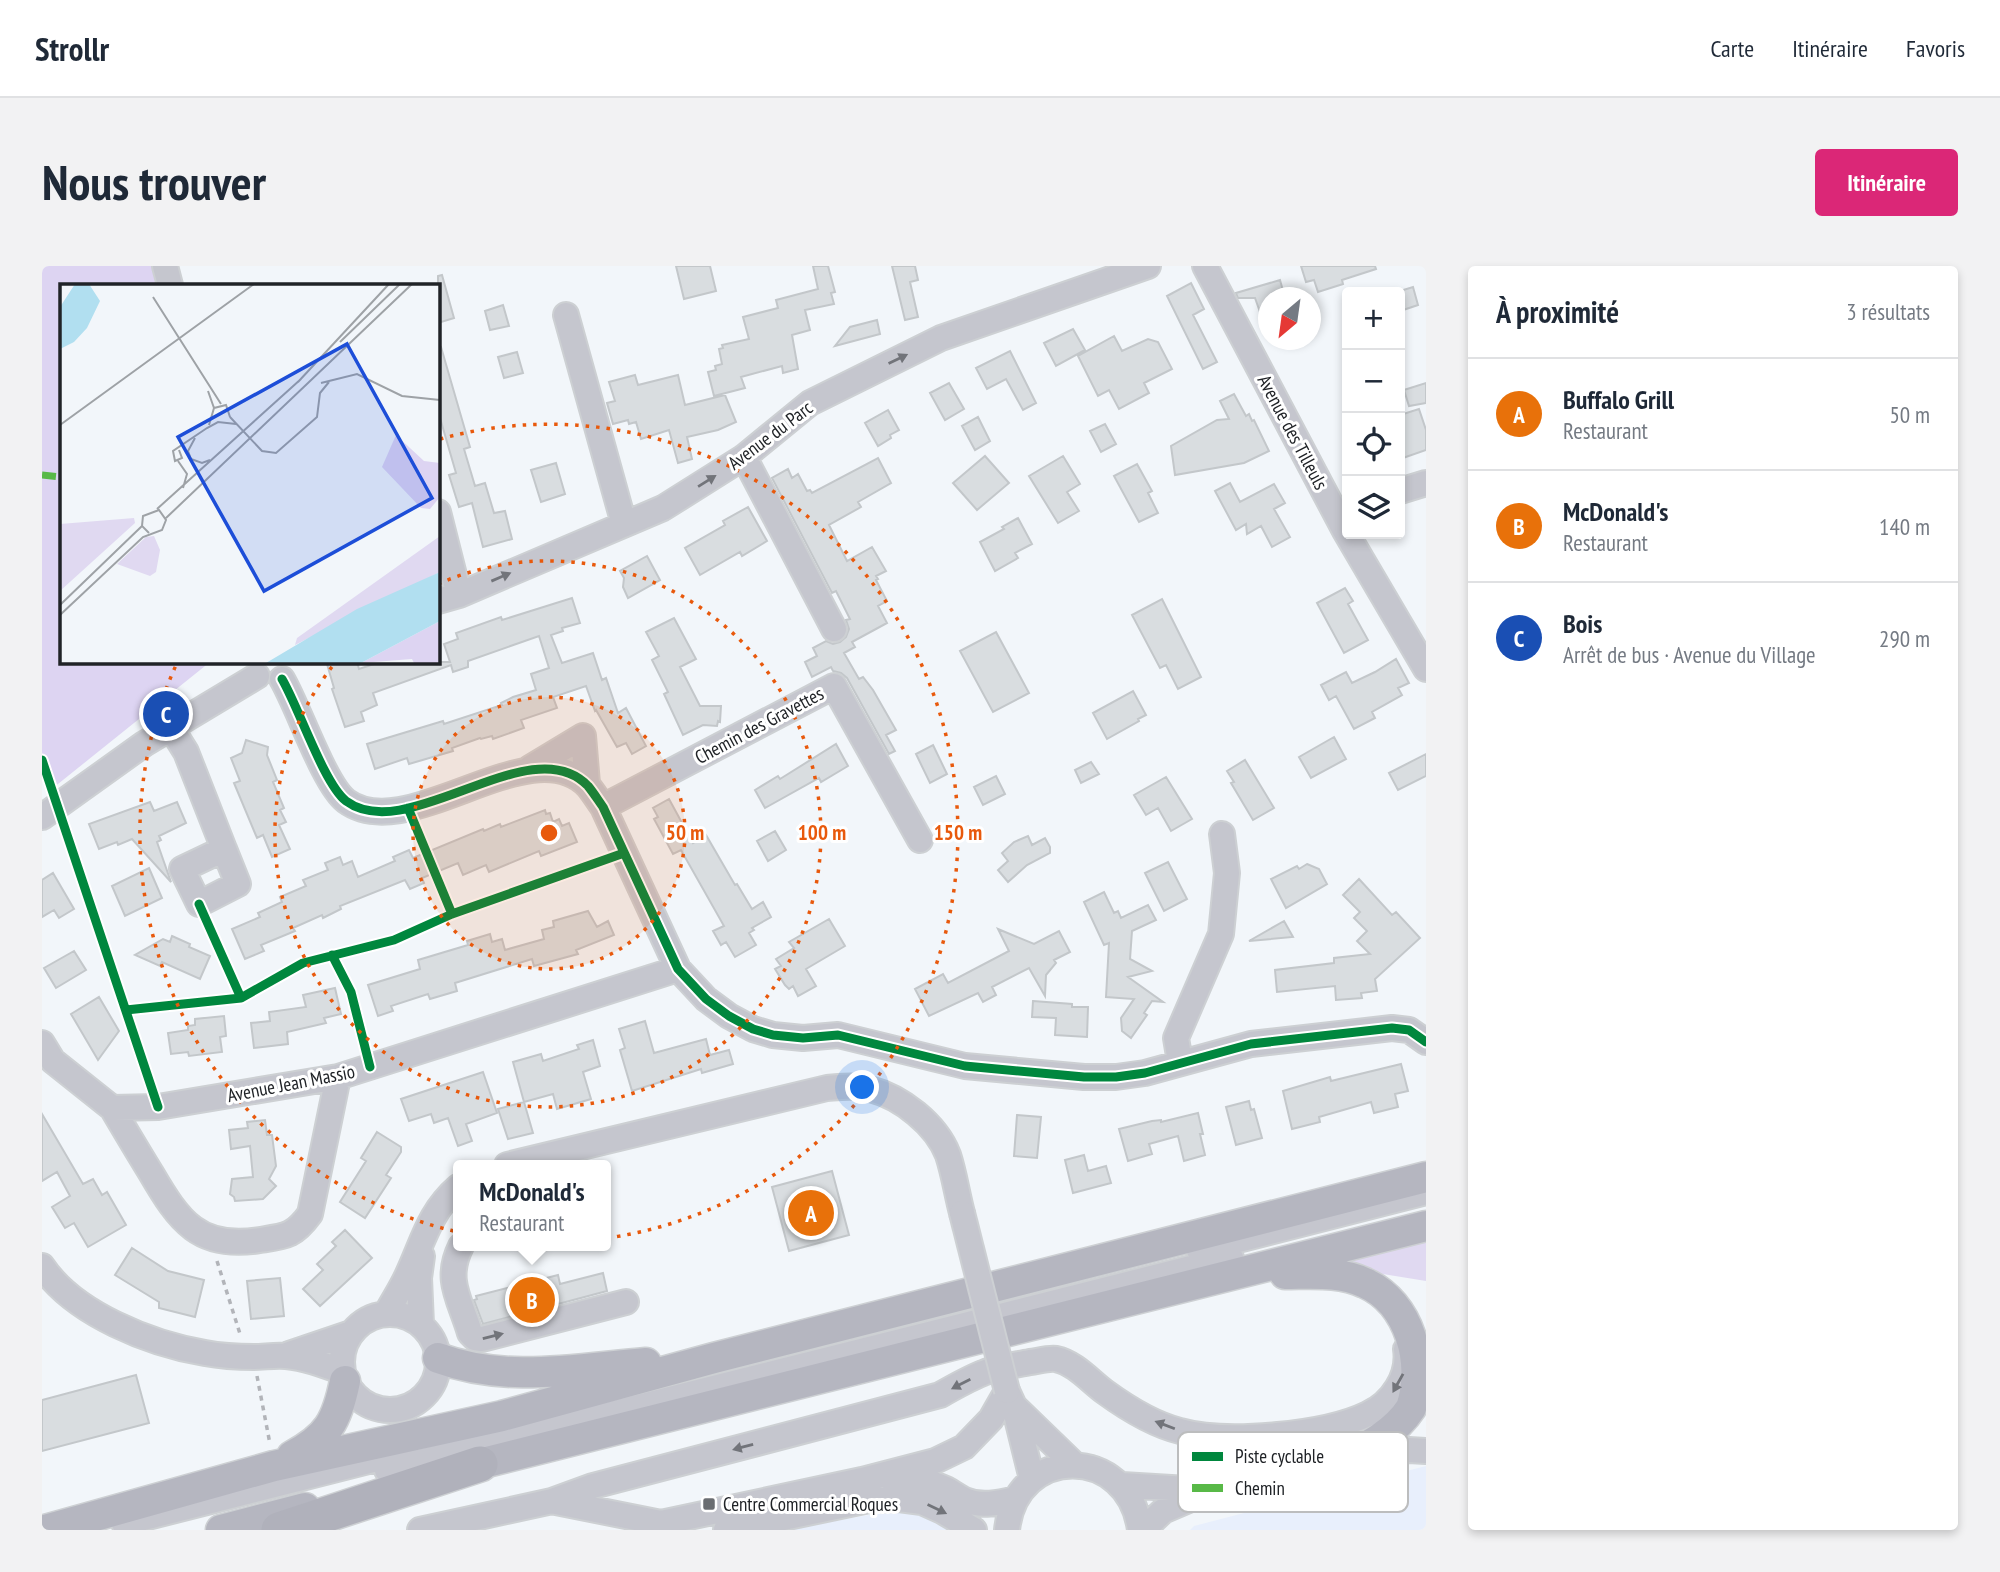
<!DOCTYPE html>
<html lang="fr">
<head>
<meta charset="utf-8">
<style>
  body { margin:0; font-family:"PT Sans Narrow",sans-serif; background:#f2f2f3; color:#1f2937 }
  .controls { position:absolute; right:21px; top:21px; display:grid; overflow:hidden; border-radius:7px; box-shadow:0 4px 10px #0003 }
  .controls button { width:63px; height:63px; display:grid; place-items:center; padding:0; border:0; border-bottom:2px solid #e0e1e3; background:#fff; color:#1f2937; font:35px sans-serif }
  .compass { position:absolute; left:1216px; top:21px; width:63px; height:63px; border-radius:50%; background:#fff; box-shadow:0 4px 10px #0003; rotate:209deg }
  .you { position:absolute; left:821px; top:822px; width:24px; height:24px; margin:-18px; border:5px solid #fff; border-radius:50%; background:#1a73e8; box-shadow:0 0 0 10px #1a73e833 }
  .badge { display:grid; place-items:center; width:46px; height:46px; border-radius:50%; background:#db2777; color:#fff; font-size:23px; font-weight:700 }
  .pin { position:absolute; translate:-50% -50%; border:4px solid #fff; box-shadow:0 2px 7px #0006 }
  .popup { position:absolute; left:411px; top:894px; width:158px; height:91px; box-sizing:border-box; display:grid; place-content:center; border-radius:7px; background:#fff; filter:drop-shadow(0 2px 5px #0005); font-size:23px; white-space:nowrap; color:#747a83 }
  .popup b { font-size:26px; color:#1f2937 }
  .popup::after { content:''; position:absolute; left:50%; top:100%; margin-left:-14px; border:14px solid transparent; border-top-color:#fff }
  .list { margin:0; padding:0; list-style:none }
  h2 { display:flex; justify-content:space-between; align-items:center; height:91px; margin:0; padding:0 28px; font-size:30px }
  h2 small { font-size:23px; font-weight:400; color:#747a83 }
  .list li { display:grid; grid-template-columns:46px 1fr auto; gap:21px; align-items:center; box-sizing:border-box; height:112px; padding:0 28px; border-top:2px solid #e0e1e3 }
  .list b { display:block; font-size:26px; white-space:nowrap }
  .list p { margin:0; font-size:23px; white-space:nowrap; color:#747a83 }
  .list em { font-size:23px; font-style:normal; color:#747a83 }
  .icon { flex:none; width:38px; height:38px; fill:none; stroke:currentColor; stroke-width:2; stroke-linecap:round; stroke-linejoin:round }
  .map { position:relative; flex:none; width:1384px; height:1264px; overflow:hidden; border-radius:7px }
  header { display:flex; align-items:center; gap:42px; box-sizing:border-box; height:98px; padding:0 35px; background:#fff; border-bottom:2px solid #e0e1e3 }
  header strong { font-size:33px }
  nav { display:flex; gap:38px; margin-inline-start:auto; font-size:24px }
  .intro { display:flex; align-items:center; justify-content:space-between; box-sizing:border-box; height:168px; padding:0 42px }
  h1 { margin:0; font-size:49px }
  .button { padding:18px 32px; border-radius:7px; background:#db2777; color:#fff; font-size:24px; font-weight:700 }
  main { display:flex; gap:42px; padding:0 42px }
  aside { flex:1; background:#fff; border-radius:7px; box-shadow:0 4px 10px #0003 }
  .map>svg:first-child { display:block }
</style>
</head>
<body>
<header>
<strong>Strollr</strong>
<nav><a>Carte</a><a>Itinéraire</a><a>Favoris</a></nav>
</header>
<div class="intro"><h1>Nous trouver</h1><a class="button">Itinéraire</a></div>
<main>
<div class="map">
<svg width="1384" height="1264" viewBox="0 0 1384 1264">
  <rect width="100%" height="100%" fill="#f2f6fa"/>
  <path fill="#e8effc" d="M1384 1200V1264H1148L1152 1260Z
    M866 1242 908 1264H743Z"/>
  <path fill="#e0d9f1" d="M1384 970V1015L1310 1003 1279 995Z"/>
  <path fill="#ddd4f2" d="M0 0H112L117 19H19V396H168L11 522 0 489Z"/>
  <path fill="#d9dde0" stroke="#c3c7ca" stroke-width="2" d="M634 0H668L674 25 642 33Z
    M771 0H786L793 26 789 27 792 38 763 44 768 64 750 69 756 103 741 107 740 100 699 111 703 122 672 130 666 106 674 104 673 100 680 98 677 83 681 82 680 79 707 73 701 51 736 42 734 34 776 23Z
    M850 0H873L876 14 868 16 876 51 863 54Z
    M1259 0H1333L1334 3 1300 14 1301 18 1276 26 1272 14 1264 16Z
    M400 9 412 52 396 57V10Z
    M1238 14 1243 32H1227V63H1224L1213 32H1196L1194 27Z
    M1149 17 1162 43 1151 49 1175 96 1161 103 1125 30Z
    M1371 21 1376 39 1358 45V25Z
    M461 39 467 60 448 64 443 45Z
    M835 54 838 68 793 80 808 61Z
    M1031 63 1043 84 1014 100 1002 77Z
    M1072 70 1080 85 1106 73 1116 76 1130 103 1102 117 1107 127 1077 143 1067 124 1056 130 1036 90Z
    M399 81 428 181 422 183 433 220 443 217 452 247 463 245 470 273 441 281 430 237 417 241 407 209 414 207 396 145V82Z
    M968 85 994 137 981 144 964 113 945 123 934 102Z
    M475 86 481 107 462 112 456 91Z
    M593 109 596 119 636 109 643 139 683 129 694 156 676 164 645 171 650 193 636 197 627 164 599 173 594 156 587 158 586 154 571 158 565 137 573 135 567 116Z
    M907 117 922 143 903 154 888 127Z
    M1384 117V137L1367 140 1362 124Z
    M1192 128 1204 150 1207 148 1210 155 1212 154 1227 185 1202 197 1133 209 1129 180 1175 154 1187 153 1178 135Z
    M1377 143 1384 164V184L1358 193V149Z
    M846 144 857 164 848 169 849 172 836 180 823 157Z
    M936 151 948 175 933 184 920 160Z
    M1063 158 1074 178 1059 186 1048 165Z
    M943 190 967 217 935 244 911 217Z
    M1021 190 1038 218 1025 226 1037 245 1016 257 987 210Z
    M836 192 849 217 816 236 819 241 787 259 805 295 830 281 844 305 834 310 836 313 834 314 845 335 836 340 845 357 810 376 813 381 802 387 817 413 821 411 831 424 854 464 844 469 853 485 847 488 805 412 799 407 791 405 789 401 770 411 763 396 775 390 771 382 784 375 791 378 798 376 804 371 807 363 804 354 808 353 794 325 790 327 730 212 746 203 750 212 756 208 765 225 768 224 770 227Z
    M514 197 523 228 499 236 489 204Z
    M1095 198 1110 225 1106 227 1116 247 1097 256 1072 210Z
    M1188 217 1198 236 1232 218 1243 237 1232 243 1248 271 1230 281 1219 260 1205 268 1204 258 1194 264 1173 225Z
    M706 241 725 275 700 290 698 286 658 309 643 282 683 259 681 255Z
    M976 252 990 278 973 287 976 292 953 305 938 276 962 263 960 261Z
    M605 290 618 314 586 332 581 321 582 312 578 305Z
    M1303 322 1311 335 1306 338 1326 374 1302 387 1275 337Z
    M530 332 538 357 520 362 521 365 509 369 520 397 551 387 560 414 564 412 576 447 584 442 604 480 590 488 584 477 575 481 554 444 553 445 544 420 511 431 515 442 479 454 482 462 451 473 450 470 439 473 438 472 410 482 411 485 367 498 365 492 333 503 325 478 401 455 402 458 460 439 459 437 471 431 494 424 489 408 507 402 497 370 426 395V401L411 406 409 399 331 427 335 439 319 446 322 455 303 461 290 423 292 422 285 398 293 396H315L317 403 338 396H408L402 378 416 373 414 367 459 351 460 354Z
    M1120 333 1159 411 1136 423 1124 399 1118 402 1090 349Z
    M632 352 654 393 638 401 658 440H679L678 456 676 455 675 460 661 459 641 469 622 428 626 426 610 394 617 390 604 366Z
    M954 366 987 427 951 446 918 385Z
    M1354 393 1367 417 1356 422 1360 429 1330 446 1333 452 1312 463 1294 430 1287 434 1279 419 1304 406 1310 417 1333 406Z
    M1091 425 1104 449 1096 453 1097 455 1065 473 1051 447Z
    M1292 471 1304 493 1269 512 1257 491Z
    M204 474 226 481 225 489 235 514 231 516 242 542 238 544 244 556 237 559 248 583 230 591 221 569 215 572 192 517 198 515 189 492 200 487Z
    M794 478 806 500 779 516 777 512 723 542 713 524 736 510 738 513Z
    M891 479 905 508 888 517 874 488Z
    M1384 488V510L1356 524 1347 507Z
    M1203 494 1232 542 1211 554 1189 517 1192 516 1185 505Z
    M1049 496 1057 508 1039 517 1033 504Z
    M954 510 963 528 941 539 932 521Z
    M1124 511 1150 553 1129 565 1116 542 1104 549 1092 529Z
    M627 533 651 577 664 569 693 619 695 618 710 643 721 636 729 651 710 662 712 664 707 667 714 679 693 691 684 676 679 679 671 665 682 660 639 584 631 588 612 553 616 551 611 542Z
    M108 536 112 545 135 536 144 557 117 570 119 574 115 576 129 616 90 573 76 579 75 576 57 583 47 558Z
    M503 544 504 548 508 547 511 556 517 553 520 560 527 557 535 576 499 590 497 585 447 606 444 599 421 609 416 597 380 612 382 617 368 623 363 614 298 640 299 643 281 652 280 649 251 662 253 665 219 679 222 685 203 693 190 663 218 651 216 647 240 636 238 631 264 620 261 614 286 604 283 597 298 591 301 599 310 595 316 611 353 595 351 591 367 584 371 592 441 563 442 565 458 558 459 561Z
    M733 565 744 584 726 595 715 575Z
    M986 570 990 579 1003 572 1008 581V587L985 599 966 616 956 604 966 595 960 587 972 576Z
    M1126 596 1145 633 1122 645 1103 607Z
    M1265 598 1277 603 1285 618 1244 642 1229 613 1255 600 1257 603Z
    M107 602 120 632 83 650 70 620Z
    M11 607 32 643 17 652 12 644 0 651V614Z
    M1317 613 1350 649 1354 646 1378 672 1333 713 1335 725 1319 727 1320 732 1294 734 1293 720 1235 726 1233 704 1292 697V692L1328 688 1315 675 1325 665 1312 652 1318 646 1301 629Z
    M1062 626 1072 647 1076 645 1079 652 1106 639 1114 654 1090 665 1088 693 1110 705 1086 711 1121 736 1110 735 1102 747 1105 749 1089 772 1080 765 1079 752 1092 733 1064 731 1067 677 1062 679 1042 636Z
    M546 645 555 661 566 655 572 669 534 684 536 688 492 700 490 693 413 717 415 725 388 733 386 728 349 740 351 745 336 750 326 719 378 703 376 694 426 679 425 675 448 668 450 676 460 673 463 684 502 673 500 664 512 661 511 655Z
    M787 653 803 680 764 703 774 720 756 730 751 720 747 723 743 719 733 703 739 700 734 693 752 682 747 676Z
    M1242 655 1251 671 1207 675Z
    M956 663 992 678 1017 665 1028 686 1012 694 1014 697 1004 709 1003 730 987 702 950 721 954 729 941 736 936 727 887 750 873 723 901 708 906 717 967 685Z
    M130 670 148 678 147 681 168 690 158 713 120 696 118 700 93 689 121 673 128 676Z
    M32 685 44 704 14 722 2 702Z
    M293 722 299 748 282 752 284 757 245 766 246 778 212 782 209 757 228 755 227 746 264 741 261 729Z
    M57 731 77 765 56 794 29 748Z
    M991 735 1030 738V741H1046L1045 771 1013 769 1014 752 990 751Z
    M182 750 184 770 178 771 180 786 147 790 146 786 129 788 126 767 146 764V760L153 759V753Z
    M603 755 612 787 664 773 668 789 687 784 691 798 660 807 659 803 590 825 578 784 583 782 577 763Z
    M551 774 558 800 541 806 549 833 515 843 511 828 482 836 471 796 499 788 501 795 537 783 535 779Z
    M1359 798 1366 825 1353 828 1356 841 1332 847 1329 836 1277 851 1278 856 1250 863 1241 825 1288 811 1289 815Z
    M441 806 455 847 424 858 430 875 416 880 406 852 392 857 389 848 367 855 359 833Z
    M1207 835 1209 844 1212 843 1220 872 1194 879 1184 841Z
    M482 836 491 867 466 873 456 843Z
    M1156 847 1161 868H1158L1163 889 1142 895 1136 870 1107 878 1110 888 1086 895 1077 863 1110 855 1119 854V856Z
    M0 848 41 918 51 913 60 929 65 926 84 959 46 981 32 957 23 962 10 941 28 930 15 906 0 915Z
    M975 849 999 851 995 892 972 890Z
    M223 854 225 869H230L234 900 227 913 234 920 221 933 193 935 192 931 188 928 190 913 211 911 208 880 189 883 187 864 206 862 205 856Z
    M335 866 359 881V886L344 909 349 912 323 952 298 936 324 895 319 892Z
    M1042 889 1046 905 1064 900 1069 917 1031 927 1023 894Z
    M790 905 807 969 747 985 730 921Z
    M303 964 330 992 278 1040 261 1023 281 1004 275 998 294 980 290 976Z
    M90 982 126 1005 162 1014 153 1051 117 1042V1036L73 1009Z
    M561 1007 565 1025 441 1058 432 1034 435 1033 434 1030 516 1009 518 1018Z
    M238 1012 242 1050 209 1053 205 1015Z
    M94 1109 107 1157 0 1185V1134Z"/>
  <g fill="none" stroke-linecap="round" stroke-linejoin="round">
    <g stroke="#cdd0d3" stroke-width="28">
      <path id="minor" d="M123 0 128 19
        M1163 0 1303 265 1384 403
        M524 49 582 258
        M702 191 792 363
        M1358 225 1384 217
        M396 246 417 329
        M396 335 417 329 621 242 702 191 768 137 899 72 1106 0
        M240 413C257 442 282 518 304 535 366 581 489 460 546 520 551 526 556 534 561 541L636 703 664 733 687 750 711 763 731 769 761 772 796 769 923 800 1042 811H1074L1103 807 1209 778 1350 762 1367 764 1384 776
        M129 462 144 486 182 583 140 603 157 638 196 618 182 583
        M488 502 541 470 545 518
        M561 541 792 420 878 574
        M0 551 102 478 215 410
        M0 777 11 795 70 842 116 841 296 811 636 703
        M1138 796 1134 772 1179 668 1185 607 1180 568
        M70 842C83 864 96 886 109 907 137 955 157 984 218 974 244 970 252 970 268 948L296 811
        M465 899 785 822C799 821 814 819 828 823 859 831 894 858 906 889 912 907 915 928 920 947
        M419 980C402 1014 418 1033 428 1067L433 1072 440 1073 584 1036
        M1157 984 1384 926
        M0 1000C32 1048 109 1078 163 1087 179 1090 196 1091 212 1091 222 1091 233 1089 244 1090 264 1092 282 1099 301 1106
        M300 1096a48 48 0 1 1 96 0a48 48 0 1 1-96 0Z
        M344 1048C351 1035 359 1023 365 1010 381 976 387 946 416 921
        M379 1058 377 1012 380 990
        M247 1088 309 1067
        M965 1125 972 1140 990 1213
        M973 1141 1033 1199
        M345 1204 1189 992
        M849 1212C869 1211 886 1215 904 1223 910 1226 916 1231 923 1234 939 1241 957 1237 973 1233
        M1080 1219 1162 1224
        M514 1236 619 1257 820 1214 893 1195 922 1181 949 1153 965 1125
        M82 1257 362 1186
        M378 1264 510 1235 551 1220 898 1129C912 1121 926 1113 941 1107 955 1101 973 1099 988 1096 996 1095 1006 1092 1014 1093 1033 1097 1048 1115 1063 1126 1085 1142 1110 1158 1138 1165 1184 1178 1283 1169 1326 1148 1350 1137 1368 1110 1364 1083
        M684 1264 827 1234 857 1233 880 1236 900 1245 932 1264
        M965 1264C974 1178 1087 1178 1098 1264
        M1101 1264 1121 1245 1170 1224 1367 1184 1384 1185"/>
    </g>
    <g stroke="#cdd0d3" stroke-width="33">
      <path id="major" d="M1243 1008C1270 1008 1298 1005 1323 1017 1368 1037 1384 1097 1369 1142 1349 1173 1313 1186 1282 1203
        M396 1092C465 1117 532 1103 604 1097
        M250 1190C286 1171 295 1155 303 1115
        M417 1203 1384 960
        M3 1264 232 1200 460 1150 672 1092 1384 911
        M179 1264 263 1242"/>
    </g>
    <g stroke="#cdd0d3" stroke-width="38">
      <path id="highway" d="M237 1264 438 1198"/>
    </g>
    <path stroke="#b2b4b9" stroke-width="3.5" stroke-dasharray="5 5" stroke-linecap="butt" d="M175 995 199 1071
      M215 1110 228 1178"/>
    <use href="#minor" stroke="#c5c6ce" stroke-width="24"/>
    <use href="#major" stroke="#b5b6c0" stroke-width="30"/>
    <use href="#highway" stroke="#b0b1bb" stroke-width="35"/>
    <g stroke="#cdd0d3" stroke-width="28" stroke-linecap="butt">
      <path id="minor-bridge" d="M920 947 965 1125"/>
    </g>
    <use href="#minor-bridge" stroke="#c5c6ce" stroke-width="24"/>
    <path stroke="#58b947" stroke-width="7" stroke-dasharray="14 7" stroke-linecap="butt" d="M0 209 19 211"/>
    <g stroke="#fff" stroke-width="13">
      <path id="cycleway" d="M240 413C257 442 282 518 304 535 366 581 489 460 546 520 551 526 556 534 561 541L636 703 664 733 687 750 711 763 731 769 761 772 796 769 923 800 1042 811H1074L1103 807 1209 778 1350 762 1367 764 1384 776
        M0 494 116 841
        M366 542 410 648
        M157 638 199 732
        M290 689 309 726 328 801
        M84 744 199 732 261 697 352 674 410 648 582 587"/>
    </g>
    <use href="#cycleway" stroke="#00873e" stroke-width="9"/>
  </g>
  <defs><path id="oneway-solid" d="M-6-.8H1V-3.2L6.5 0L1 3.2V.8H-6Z" transform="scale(1.75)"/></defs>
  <g fill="#72747a">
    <use href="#oneway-solid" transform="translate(856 93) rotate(-26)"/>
    <use href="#oneway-solid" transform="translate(665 215) rotate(-32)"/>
    <use href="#oneway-solid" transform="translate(459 311) rotate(-23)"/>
    <use href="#oneway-solid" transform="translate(451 1070) rotate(-14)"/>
    <use href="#oneway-solid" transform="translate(1356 1117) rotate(119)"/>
    <use href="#oneway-solid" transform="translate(919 1118) rotate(153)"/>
    <use href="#oneway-solid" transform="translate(1123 1159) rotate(-159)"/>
    <use href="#oneway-solid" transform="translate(701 1181) rotate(165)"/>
    <use href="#oneway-solid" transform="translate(895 1243) rotate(26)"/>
  </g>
  <circle cx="507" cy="567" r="136" fill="#e8590c" fill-opacity=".12"/>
  <g fill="none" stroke="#e8590c" stroke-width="3.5" stroke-dasharray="3.5 7">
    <circle cx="507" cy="567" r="136"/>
    <path d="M396 318A273 273 0 1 1 293 397"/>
    <path d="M398 173A409 409 0 1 1 135 397"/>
  </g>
  <rect fill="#6a6d71" stroke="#fff" stroke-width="2.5" x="660" y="1231" width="14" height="14" rx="3.5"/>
  <g text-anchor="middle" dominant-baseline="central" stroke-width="6" stroke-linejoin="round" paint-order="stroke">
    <g font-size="19" fill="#202327" stroke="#fff">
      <text transform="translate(1251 166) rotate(62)">Avenue des Tilleuls</text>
      <text transform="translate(728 169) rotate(-37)">Avenue du Parc</text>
      <text transform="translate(717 459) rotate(-28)">Chemin des Gravettes</text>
      <text transform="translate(249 817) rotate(-11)">Avenue Jean Massio</text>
    </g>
    <g font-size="19" fill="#202327" stroke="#fff" text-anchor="start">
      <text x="681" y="1238">Centre Commercial Roques</text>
    </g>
  </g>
  <g transform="translate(18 18)">
    <rect width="380" height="380" fill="#f2f6fa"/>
    <path d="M74 234 75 239 0 307V240ZM94 252 100 266 96 288 90 292 57 280 86 253ZM380 252V288L235 361 237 354Z" fill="#e0d9f1"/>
    <path d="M336 151 364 177 380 179V213L370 225 361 224 322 183ZM380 337V379H354L352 375 301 379Z" fill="#ddd4f2"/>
    <path d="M15 0H29L40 17 27 44 14 58 0 65V23ZM380 288V337L301 379H206L297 325Z" fill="#b1dff0"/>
    <path fill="none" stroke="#9ea2a6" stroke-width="2" d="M93 13 161 120M280 58 340 0M238 98 329 0M261 99 297 90 342 112 380 116M148 107 154 124 149 141M154 124 166 121 170 133M170 133 202 167 216 169 257 133 260 109 269 98M0 141 194 0M135 154 128 167 131 175 142 179 150 176M119 166 122 174 115 177 113 167 147 144 158 138 176 140M118 177 127 190 123 204M97 225 241 95M106 234 352 0M0 321 82 242M0 331 83 253 102 246 106 236 99 226 83 232 82 242 89 249"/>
    <path fill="#1d4ed8" fill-opacity="0.15" stroke="#1d4ed8" stroke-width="3.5" d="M287 60 372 214 204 307 118 153Z"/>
    <rect width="380" height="380" fill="none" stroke="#202327" stroke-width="3.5"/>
  </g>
  <rect x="1136" y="1166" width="230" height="80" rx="10" fill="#fff" stroke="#bcbdbe" stroke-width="2"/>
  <rect x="1150" y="1186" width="31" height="9" fill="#00873e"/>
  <rect x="1150" y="1218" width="31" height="8" fill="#58b947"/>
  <g font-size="19" fill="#202327">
    <text x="1193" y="1197">Piste cyclable</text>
    <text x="1193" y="1229">Chemin</text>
  </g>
  <circle cx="507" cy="567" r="10" fill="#e8590c" stroke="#fff" stroke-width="3.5"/>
  <g font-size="21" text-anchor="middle" font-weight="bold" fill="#e8590c" stroke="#fff" stroke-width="6" stroke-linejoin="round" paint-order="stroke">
    <text x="643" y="574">50 m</text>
    <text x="780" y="574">100 m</text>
    <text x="916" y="574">150 m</text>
  </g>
</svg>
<div class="controls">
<button>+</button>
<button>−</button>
<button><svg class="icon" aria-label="locate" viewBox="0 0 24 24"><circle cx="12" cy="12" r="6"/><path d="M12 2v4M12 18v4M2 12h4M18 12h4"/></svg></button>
<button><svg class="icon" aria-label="layers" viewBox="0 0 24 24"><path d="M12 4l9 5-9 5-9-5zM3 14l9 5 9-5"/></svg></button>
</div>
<svg class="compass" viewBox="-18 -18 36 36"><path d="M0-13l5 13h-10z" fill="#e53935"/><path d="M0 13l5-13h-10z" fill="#747a83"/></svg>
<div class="you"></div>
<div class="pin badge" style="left:769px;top:947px;background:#e8710a">A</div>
<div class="pin badge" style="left:490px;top:1034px;background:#e8710a">B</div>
<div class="popup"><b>McDonald's</b>Restaurant</div>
<div class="pin badge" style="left:124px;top:448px;background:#1a4fb4">C</div>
</div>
<aside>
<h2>À proximité<small>3 résultats</small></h2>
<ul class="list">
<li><span class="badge" style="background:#e8710a">A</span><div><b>Buffalo Grill</b><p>Restaurant</p></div><em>50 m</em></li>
<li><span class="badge" style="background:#e8710a">B</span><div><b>McDonald's</b><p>Restaurant</p></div><em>140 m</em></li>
<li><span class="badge" style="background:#1a4fb4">C</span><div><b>Bois</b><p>Arrêt de bus · Avenue du Village</p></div><em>290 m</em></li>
</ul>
</aside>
</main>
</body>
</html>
